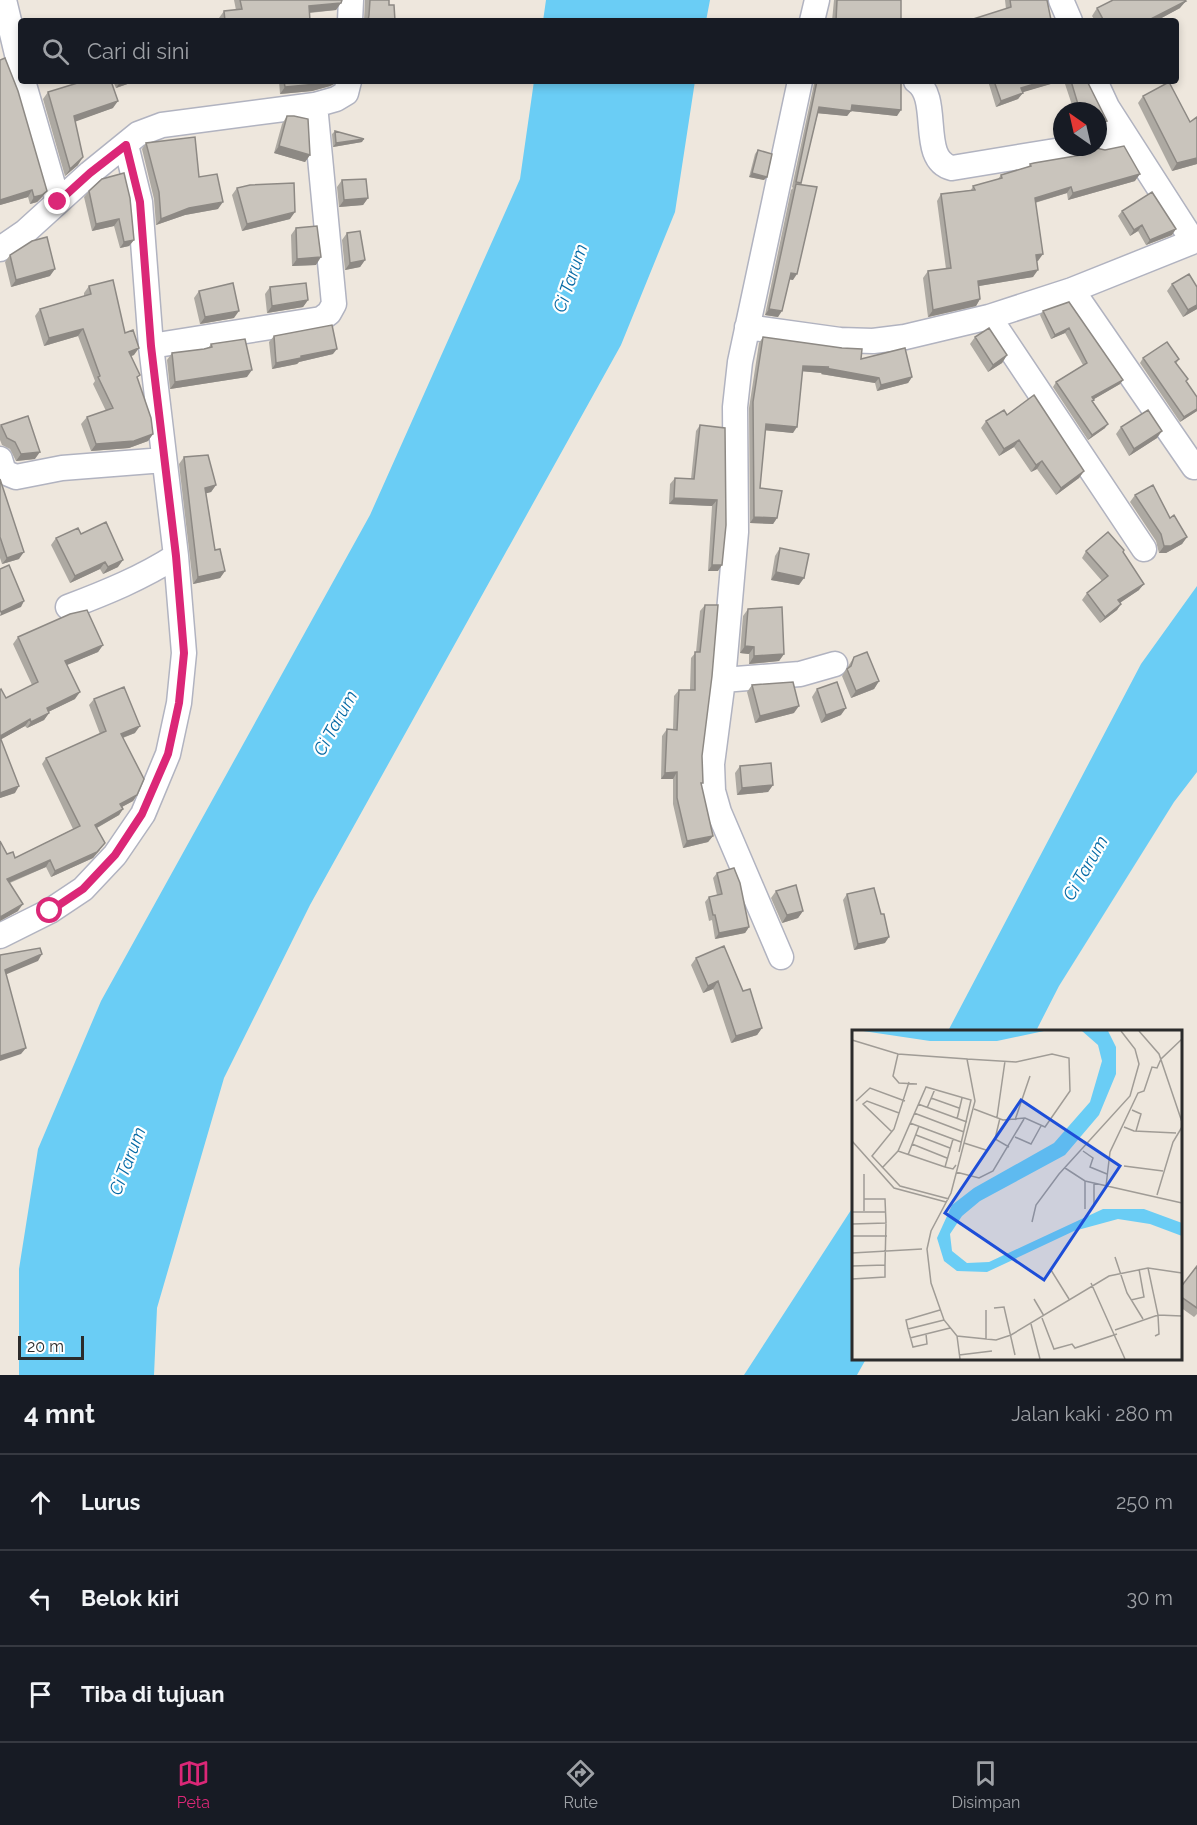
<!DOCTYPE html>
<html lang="id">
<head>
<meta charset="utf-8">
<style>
  body { margin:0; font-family:Raleway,sans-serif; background:#242831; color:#f1f3f6 }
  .compass { position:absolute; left:1053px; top:102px; width:54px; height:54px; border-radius:50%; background:#171b24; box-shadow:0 3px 9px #0003; rotate:326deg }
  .scale { position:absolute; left:18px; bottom:15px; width:66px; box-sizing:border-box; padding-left:6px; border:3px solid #2b2b2b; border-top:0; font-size:16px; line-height:21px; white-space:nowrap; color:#2b2b2b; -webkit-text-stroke:4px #fff; paint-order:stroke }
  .stop { position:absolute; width:18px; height:18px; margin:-14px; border:4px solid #db2777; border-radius:50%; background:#fff }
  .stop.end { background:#db2777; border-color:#fff; box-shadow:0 2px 6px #0008 }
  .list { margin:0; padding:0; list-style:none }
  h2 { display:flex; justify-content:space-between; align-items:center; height:78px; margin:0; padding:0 24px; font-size:26px }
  h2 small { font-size:20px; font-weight:400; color:#9ea1a6 }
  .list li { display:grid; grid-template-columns:39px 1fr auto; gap:18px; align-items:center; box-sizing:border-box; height:96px; padding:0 24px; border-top:2px solid #363941 }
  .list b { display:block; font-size:22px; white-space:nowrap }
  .list em { font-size:20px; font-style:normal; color:#9ea1a6 }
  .icon { flex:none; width:33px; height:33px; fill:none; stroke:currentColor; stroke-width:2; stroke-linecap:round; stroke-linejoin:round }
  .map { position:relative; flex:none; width:1197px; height:1375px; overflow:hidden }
  .search { position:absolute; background:#171b24; box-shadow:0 3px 9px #0003; left:18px; right:18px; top:18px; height:66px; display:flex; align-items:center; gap:15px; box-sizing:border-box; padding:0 21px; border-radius:6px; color:#9ea1a6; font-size:22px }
  .sheet { height:366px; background:#171b24 }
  nav { display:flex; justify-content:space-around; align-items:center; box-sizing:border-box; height:84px; border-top:2px solid #363941; background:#171b24; font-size:16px; color:#9ea1a6 }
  nav a { display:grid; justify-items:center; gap:3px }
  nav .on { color:#db2777 }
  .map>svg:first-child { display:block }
</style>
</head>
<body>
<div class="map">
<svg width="1197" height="1375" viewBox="0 0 1197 1375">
  <rect width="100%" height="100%" fill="#eee7dd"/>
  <path fill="#6acdf5" d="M546 0H710L706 21H543Z
    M534 81H695L675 212 621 345 310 905 224 1078 157 1308 154 1375H19V1269L38 1149 101 1001 370 515 520 179Z
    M1197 586V772L1174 802 1059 986 1036 1031H948L1141 664Z
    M853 1207 854 1358 866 1359 857 1375H744Z"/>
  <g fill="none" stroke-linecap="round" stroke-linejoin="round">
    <g stroke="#b1b3c0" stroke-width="27">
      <path id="minor" d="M4 0 21 71
        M1061 0 1070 21
        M350 21 351 0
        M812 21 817 0
        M23 81 58 202
        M916 81C942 98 918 160 952 168L1080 147
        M1095 81 1107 107 1193 241
        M1098 143 1126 137
        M0 249 25 232 90 173 138 134 162 125 315 105 336 99 346 93 349 81
        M1072 290 1194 467
        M989 317 1144 549
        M747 327 840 340 873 341 905 337 989 317 1072 290 1197 240
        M151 346 321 319 329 313 334 304 315 105
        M0 459 4 472 16 477 62 468 164 460
        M68 607C105 593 142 578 176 556
        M723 680 800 674 835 664
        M0 936 50 911 83 889 115 855 143 814 168 754 179 703 184 653 176 556 151 346 140 202 126 145
        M781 957 719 812 713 791 712 764 723 680 736 532 735 407 740 362 800 81"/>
    </g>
    <use href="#minor" stroke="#fff" stroke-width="24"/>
  </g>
  <path fill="#ada9a2" d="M234 0H342L336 10 310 13V21H219V18L224 11 236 10Z
    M365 0H389V5L395 21H364Z
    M834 0H901V21H832Z
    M1005 0H1047L1051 20 1054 21 1006 9Z
    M1097 8H1180L1156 21H1095L1092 16Z
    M0 60 47 191 42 197 37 202 30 204 28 197 0 205Z
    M113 81H136L116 88Z
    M279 81H336L334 84 330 86 312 91 280 94Z
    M814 81H901L897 116 851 111 847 116 818 113 800 184 793 280 789 279 778 317 765 315 791 190 793 188 792 187 814 84Z
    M988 81H1061L1022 92 1018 99 996 107Z
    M1064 81H1087L1107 121 1103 127 1098 111H1074Z
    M48 92 113 108 75 121 78 165 65 176 43 99Z
    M1143 96 1197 164 1172 171 1138 103Z
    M287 116 310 155 305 162 274 153 282 124Z
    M335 131 362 142 333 147 332 134Z
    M146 143 199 177 218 209 185 215 156 225 154 199 142 149Z
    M758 150 764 180 749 177 755 154Z
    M1030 164 1135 181 1068 200 1067 193 1035 203 1038 261H1037L1033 277 979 286 980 299 976 306 928 317 923 278 928 271 946 269 937 201 941 194 971 190 973 186 998 179 1001 175 1028 167Z
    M102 179 134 240 129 246 120 248 114 226 92 231 84 197 89 191Z
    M342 180 368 198 363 205 339 207 337 187Z
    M237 188 290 219 242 231 232 195Z
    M1122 211 1172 235 1146 245 1138 231 1130 236 1118 216Z
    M296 228 316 265 292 266 291 235Z
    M347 233 365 260 360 267 345 270 342 240Z
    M10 255 50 276 11 287 5 262Z
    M1172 284 1197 309 1183 317 1167 291Z
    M89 286 125 333 134 355 131 356 153 434 148 441 129 448 91 451 81 424 87 417 106 411 93 384 95 381 78 336 44 346 35 316 40 309 84 296V293Z
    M270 287 308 300 303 307 267 313 265 294Z
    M199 291 234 318 200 324 194 298Z
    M1069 302 1123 380 1120 384 1094 399 1092 402 1105 428 1088 440 1053 387 1056 382 1083 365 1065 333 1051 339 1040 315 1043 311Z
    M274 336 333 354 299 362 297 364 272 369 269 342Z
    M763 337 861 359 912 377 908 383 877 391 875 383 821 374 822 373 802 371 793 433 765 430 760 488 777 518 773 524 750 523 749 408 759 343Z
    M975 337 1007 355 1002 363 988 372 970 344Z
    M211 344 247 377 170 389 167 360 172 353 204 349 209 347Z
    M1143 358 1179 359 1176 364 1197 411 1180 422 1140 363Z
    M1007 415 1084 471 1079 478 1056 495 1037 469 1031 472 1014 447 999 456 981 428 986 421Z
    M1 425 35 459 16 461 10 449 2 445 0 440V426Z
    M700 425 725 428 718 571H708L712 506 669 504 670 484 675 478 691 479 696 431Z
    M1121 427 1157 438 1129 456 1116 434Z
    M184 457 216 485 211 492 206 493 215 550 225 571 220 578 193 584 179 464Z
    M0 479 19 559 2 564 0 558Z
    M1135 495 1170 518 1187 537 1182 544 1166 553H1159L1156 541 1130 502Z
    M81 534 118 567 103 574 100 569 70 583 51 545 56 538Z
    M780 548 799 585 771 580 775 556Z
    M1086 551 1123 552 1139 590 1120 602 1121 604 1117 610 1100 623 1082 600 1087 593 1102 581 1082 558Z
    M705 605 701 785 713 836 708 842 683 848 673 804V779H661L662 736 667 729H673L674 696 679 690H690L691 658 696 652 700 611Z
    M748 609 784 654 779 661 749 664V654L740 653 743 616Z
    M18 637 103 645 98 652 66 665 75 699 48 712 49 713 44 720 27 728 25 726 1 739 15 793 0 798V690L6 698 32 685 13 644Z
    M854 657 879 681 874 689 851 698 842 676Z
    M752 685 794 713 755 723 747 692Z
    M817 689 841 715 821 723 812 697Z
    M94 699 135 733 123 738 137 795 133 801 122 807 123 809 119 815 97 828 100 850 93 858 51 877 46 867 10 883 18 911 0 921 7 854 15 858 73 829 42 764 46 758 100 734 89 705Z
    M740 766 773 785 768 792 737 795 735 773Z
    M717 873 749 927 745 933 715 939 712 920 709 921 705 902 709 897 717 895 713 878Z
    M776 891 803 911 798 918 782 923 771 898Z
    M847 894 881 914 885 943 854 950 843 900Z
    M696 958 743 991 762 1028 757 1035 731 1043 713 989 703 993 691 965Z
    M1197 1266V1314L1194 1317 1180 1307V1288Z"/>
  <path fill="#8d8984" d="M1186 1 1180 8 1156 21H1147Z
    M341 3 336 10 304 13 309 6Z
    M121 81H136L116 88Z
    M328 81H336L334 84 330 86 312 91 280 94 285 87Z
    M1044 81H1061L1017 94 1021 88Z
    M1023 93 1018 99 996 107 1001 101Z
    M118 101 113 108 69 124 74 116Z
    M852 105 901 110 897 116 851 111 847 116 815 113 819 107Z
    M1107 121 1103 127 1098 128V124Z
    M364 139 362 142 333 147 336 143Z
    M279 146 310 155 305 162 274 153Z
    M83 157 78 165 65 176 70 169Z
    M1197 158V164L1172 171 1177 163Z
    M752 173 767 177 764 180 749 177Z
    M1140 174 1135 181 1068 200 1073 193Z
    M1071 187 1067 193 1030 204 1035 198Z
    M32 190 28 197 0 205V200Z
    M47 191 42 197 37 202 30 204 34 197Z
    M368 198 363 205 339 207 344 200Z
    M223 202 218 209 185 215 156 225 161 219 189 208Z
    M295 212 290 219 242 231 247 224Z
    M119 219 114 226 92 231 96 224Z
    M1142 225 1138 231 1130 236 1134 230Z
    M1176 229 1172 235 1146 245 1150 240Z
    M134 240 129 246 120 248 124 242Z
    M1043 254 1038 261 1031 262 1036 255Z
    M321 257 316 265 292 266 297 259Z
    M365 260 360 267 345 270 350 263Z
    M55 269 50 276 11 287 16 280Z
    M1038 270 1033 277 973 287 978 281Z
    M791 273 797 274 793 280 787 279Z
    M980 299 976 306 928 317 933 310Z
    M308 300 303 307 267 313 272 306Z
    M1197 305V309L1183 317 1188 310Z
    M769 309 782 311 778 317 765 315Z
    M239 311 234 318 200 324 205 317Z
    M1069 328 1065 333 1051 339 1055 335Z
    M83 329 78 336 44 346 49 338Z
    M139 348 134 355 123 359 129 352Z
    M337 349 333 354 299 362 297 364 272 369 276 363 301 356Z
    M1007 355 1002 363 988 372 993 365Z
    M803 366 829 367 879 378 875 383 821 374 822 373 799 371Z
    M252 370 247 377 170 389 175 382Z
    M912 377 908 383 877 391 881 385Z
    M1123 380 1120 384 1089 402 1092 397Z
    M1197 409V411L1180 422 1184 417Z
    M766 424 797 427 793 433 762 430Z
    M1108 424 1105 428 1088 440 1092 435Z
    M1162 431 1157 438 1129 456 1134 449Z
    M153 434 148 441 129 448 91 451 96 444Z
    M1019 440 1014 447 999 456 1004 449Z
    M40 452 35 459 16 461 21 454Z
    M1042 461 1037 469 1031 472 1036 465Z
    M1084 471 1079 478 1056 495 1061 488Z
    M216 485 211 492 200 495 205 488Z
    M674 498 717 500 712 506 669 504Z
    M754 517 777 518 773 524 750 523Z
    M1187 537 1182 544 1166 553H1159L1164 546Z
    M24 552 19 559 2 564 7 558Z
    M123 560 118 567 103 574 108 567Z
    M105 562 100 569 70 583 75 576Z
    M712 565H722L718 571H708Z
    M225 571 220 578 193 584 198 577Z
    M776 572 804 578 799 585 771 580Z
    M1144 584 1139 590 1114 607 1118 600Z
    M24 601 21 607 0 616 1 612Z
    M1121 604 1117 610 1100 623 1105 617Z
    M103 645 98 652 60 668 65 661Z
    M745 646 754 647 749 654 740 653Z
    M784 654 779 661 749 664 754 656Z
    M879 681 874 689 851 698 856 691Z
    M80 692 75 699 42 715 47 708Z
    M799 706 794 713 755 723 760 716Z
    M846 708 841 715 821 723 826 715Z
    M49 713 44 720 27 728 31 722Z
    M30 719 25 726 0 740V736Z
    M140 726 135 733 116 740 121 734Z
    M677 772 673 779H661L665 773Z
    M773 785 768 792 737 795 742 788Z
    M19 786 15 793 0 798V793Z
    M137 795 133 801 116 810 120 804Z
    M123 809 119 815 91 831 95 825Z
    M713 836 708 842 683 848 687 841Z
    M105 843 93 858 51 877 55 871Z
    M50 860 46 867 3 885 7 879Z
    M23 904 18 911 0 921V917Z
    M803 911 798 918 782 923 787 915Z
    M749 927 745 933 715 939 719 933Z
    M889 937 885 943 854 950 858 944Z
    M42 954 38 961 0 977 5 970Z
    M718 981 713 989 703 993 708 986Z
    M762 1028 757 1035 731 1043 736 1036Z
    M26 1048 21 1054 0 1061V1056Z"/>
  <path fill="#c9c4bc" stroke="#8d8984" stroke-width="1.5" d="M240 0H342L341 3 309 6 310 21H225L224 11 242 9Z
    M370 0H389V5H394L395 21H368L369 15Z
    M837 0H901V21H836Z
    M1010 0H1047L1051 20 1053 19 1054 21H967L1011 7Z
    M1113 0H1185L1186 1 1147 21H1104L1097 8Z
    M5 58 18 91 47 191 42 195 34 197 32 190 0 200V60Z
    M84 81H111L118 101 74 116 83 157 70 169 48 92Z
    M284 81H328L317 84 285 87Z
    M817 81H901V110L852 105 851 111 819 107 801 183 796 182Z
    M994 81H1044L1021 88 1023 93 1001 101Z
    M1071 81H1087L1107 121 1098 124V111H1080Z
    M1169 82 1190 122 1197 117V158L1177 163 1143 96Z
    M287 116H294L308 119 310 155 279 146Z
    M335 131 364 139 336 143Z
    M195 137 199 177 217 174 223 202 189 208 161 219 159 192 146 143Z
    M1124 146 1140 174 1073 193 1071 187 1035 198 1043 254 1036 255 1038 270 978 281 980 299 933 310 928 271 951 268 941 194 975 190 973 186 1002 178 1001 175 1031 166 1030 164 1034 163 1087 154 1096 148 1105 150Z
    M758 150 772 154 767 177 752 173Z
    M124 173 130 198 134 240 124 242 119 219 96 224 89 191 102 179Z
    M366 179 368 198 344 200 342 180Z
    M294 183 295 212 247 224 237 188 250 185Z
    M796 184 817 187 797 274 791 273 782 311 769 309Z
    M1152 192 1176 229 1150 240 1142 225 1134 230 1122 211Z
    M317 226 321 257 297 259 296 228Z
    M360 231 365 260 350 263 347 233Z
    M47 237 55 269 16 280 10 255 32 241Z
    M1189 274 1197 287V305L1188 310 1172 284Z
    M113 280 125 333 133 330 139 348 129 352 140 375 137 377 151 418 153 434 134 441 96 444 87 417 113 408 98 377 100 376 83 329 49 338 40 309 91 294 89 286Z
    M233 283 239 311 205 317 199 291Z
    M306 283 308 300 272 306 270 287Z
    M1069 302 1123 380 1092 397 1094 400 1092 401 1108 424 1092 435 1056 382 1087 363 1069 328 1055 335 1043 311Z
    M332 325 337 349 301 356V358L276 363 274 336Z
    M989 328 1007 355 993 365 975 337Z
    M763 337 842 348 862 349 861 359 905 348 912 377 881 385 879 378 825 368 829 367 803 366 797 427 766 424 760 488 782 491 777 518 754 517 753 402Z
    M245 339 252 370 175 382 172 353 204 349 212 347 211 344Z
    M1167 342 1179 359 1175 362 1188 379 1186 381 1197 397V409L1184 417 1143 358Z
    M1034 395 1084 471 1061 488 1042 461 1036 465 1019 440 1004 449 986 421 1004 410 1007 415Z
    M1148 410 1162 431 1134 449 1121 427Z
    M28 416 40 452 21 454 15 442 7 438 1 425Z
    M700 425 725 428 726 525 722 565H712L717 500 674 498 675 478 694 479Z
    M208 455 216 485 205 488 215 550 220 549 225 571 198 577 184 457Z
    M0 479 24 552 7 558 0 537Z
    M1153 485 1170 518 1174 515 1187 537 1171 546H1164L1161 534 1135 495Z
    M106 522 123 560 108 567 105 562 75 576 56 538 78 528 81 534Z
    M1108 532 1124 550 1123 552 1144 584 1118 600 1121 604 1105 617 1087 593 1108 576 1086 551Z
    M780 548 809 554 804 578 776 572Z
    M9 565 24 601 1 612 0 610V569Z
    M705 605H718L712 676 702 756 703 783H701L713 836 687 841 677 798V772L665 773 667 729 677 730 679 690H695V652H700Z
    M782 607 784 654 754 656V647L745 646 748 609Z
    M87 610 103 645 65 661 80 692 47 708 49 713 31 722 30 719 0 736V690L1 689 6 698 38 682 18 637 70 614Z
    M867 652 879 681 856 691 847 669 851 666 854 657Z
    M793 682 799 706 760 716 752 685Z
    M837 682 846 708 826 715 817 689Z
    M124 687 140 726 121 734 144 779 137 795 120 804 123 809 95 825 105 843 97 852 55 871 50 860 7 879 23 904 0 917V841L7 854 13 852 15 858 80 826 46 758 106 731 94 699Z
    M0 737 19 786 0 793Z
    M771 763 773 785 742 788 740 766Z
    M734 868 740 883 749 927 719 933 715 915H713L709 897 722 894 717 873Z
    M796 885 803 911 787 915 776 891Z
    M874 888 881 914H884L889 937 858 944 847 894Z
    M724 946 743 991 750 989 762 1028 736 1036 718 981 708 986 696 958Z
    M40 948 42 954 5 970 26 1048 0 1056V955Z
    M1197 1266V1308L1180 1296V1288Z"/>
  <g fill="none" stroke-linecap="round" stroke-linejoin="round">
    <path stroke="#db2777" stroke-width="8" d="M50 911 83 889 115 855 142 814 168 754 179 703 184 653 176 556 151 346 140 202 126 145 90 173 58 202"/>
  </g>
  <g text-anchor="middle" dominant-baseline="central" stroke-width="4.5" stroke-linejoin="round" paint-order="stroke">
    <g font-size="18" font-style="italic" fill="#066aa5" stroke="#fff">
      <text transform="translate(570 278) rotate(-71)">Ci Tarum</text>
      <text transform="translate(335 723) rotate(-61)">Ci Tarum</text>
      <text transform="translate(1085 868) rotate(-60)">Ci Tarum</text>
      <text transform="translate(127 1161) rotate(-69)">Ci Tarum</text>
    </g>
  </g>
  <g transform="translate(852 1030)">
    <rect width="330" height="330" fill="#eee7dd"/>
    <path d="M11 1H192L145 11H78ZM230 1H256L264 17V44L247 85 213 125 128 171 110 186 98 204 100 221 115 233 137 232 251 179H292L330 193V206L298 194 266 189 222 201 135 242 105 241 92 231 85 208 100 175 122 158 202 113 238 72 250 31 246 15Z" fill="#6acdf5"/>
    <path fill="none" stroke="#a09c96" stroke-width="1.5" d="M287 1 307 24 330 92M0 10 46 24 115 29 123 71 99 163 79 201 75 219 79 253 92 290 105 306 144 310 159 305 257 246 296 238 330 243M46 24 41 46 47 53 65 54M115 29 164 32 200 24 217 28 218 61 193 97 173 88 151 90 122 79M57 52 42 99 20 126 48 156 97 169M79 68 107 78M4 71 18 58 53 71M66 74 115 92M75 78 83 59M280 80 289 84 284 101M62 83 112 102M145 87 153 31M148 88 143 109 157 117M105 89 110 68M163 90 178 46M58 93 109 112M272 97 282 101 324 103M40 102 11 74 15 71 47 83M64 105 98 118M163 107 179 114 189 96M0 111 42 158 94 172M112 113 134 120M60 114 95 128M46 121 93 137 101 139 104 135M231 121 241 128 238 137 255 144M56 125 67 96M272 136 311 141M93 137 101 109M30 138 46 121 74 57 119 70 107 122M213 138 233 151 330 173M104 142 127 148 141 141 172 89M12 144V181M242 153V175M254 156 258 122 286 63 292 61 300 37 305 38 309 29 330 9M305 165 321 112 330 97M233 179V151M0 182H33M180 192 184 175 207 144 278 66 287 34 283 19 269 1M0 194 34 193 33 169H12M0 206H35M0 223 70 219M263 227 275 263 291 289M33 235 34 193M0 236 33 235V247L0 249M296 238 306 285 307 304 303 306M199 240 217 269M239 253 273 329M182 269 192 286M279 270 292 267 287 239M142 278 152 277 163 325M88 280 54 290 56 299 92 290M134 280V310M190 288 202 319 220 314 223 318 265 304M179 294 188 329M56 299 61 317 75 314 74 304M263 300 306 285 330 286M105 306 108 329M58 308 98 298M107 325 140 321"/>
    <path fill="#1d4ed8" fill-opacity="0.15" stroke="#1d4ed8" stroke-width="3" d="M169 70 268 136 192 250 93 183Z"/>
    <rect width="330" height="330" fill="none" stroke="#2b2b2b" stroke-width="3"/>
  </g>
</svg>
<svg class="compass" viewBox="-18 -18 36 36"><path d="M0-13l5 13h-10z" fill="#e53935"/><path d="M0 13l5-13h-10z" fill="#9ea1a6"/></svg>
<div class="scale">20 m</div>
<div class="stop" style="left:50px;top:911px"></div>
<div class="stop end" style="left:58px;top:202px"></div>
<div class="search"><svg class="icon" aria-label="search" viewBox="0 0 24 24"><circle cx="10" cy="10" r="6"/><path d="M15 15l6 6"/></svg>Cari di sini</div>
</div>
<section class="sheet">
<h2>4 mnt<small>Jalan kaki · 280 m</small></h2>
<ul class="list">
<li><svg class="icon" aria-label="ahead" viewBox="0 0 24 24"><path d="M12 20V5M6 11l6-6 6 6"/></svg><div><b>Lurus</b></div><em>250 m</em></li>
<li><svg class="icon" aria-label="left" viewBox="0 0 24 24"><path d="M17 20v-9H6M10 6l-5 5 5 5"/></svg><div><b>Belok kiri</b></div><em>30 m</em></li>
<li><svg class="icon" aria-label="arrive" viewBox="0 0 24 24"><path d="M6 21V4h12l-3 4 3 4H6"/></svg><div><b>Tiba di tujuan</b></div></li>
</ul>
</section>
<nav>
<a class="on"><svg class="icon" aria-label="map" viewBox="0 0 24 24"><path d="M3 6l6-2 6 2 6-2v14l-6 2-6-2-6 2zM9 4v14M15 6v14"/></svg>Peta</a>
<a><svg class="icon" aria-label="directions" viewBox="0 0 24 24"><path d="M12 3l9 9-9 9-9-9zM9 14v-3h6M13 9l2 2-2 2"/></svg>Rute</a>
<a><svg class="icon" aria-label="saved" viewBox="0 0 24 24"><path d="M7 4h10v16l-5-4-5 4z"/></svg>Disimpan</a>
</nav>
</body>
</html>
